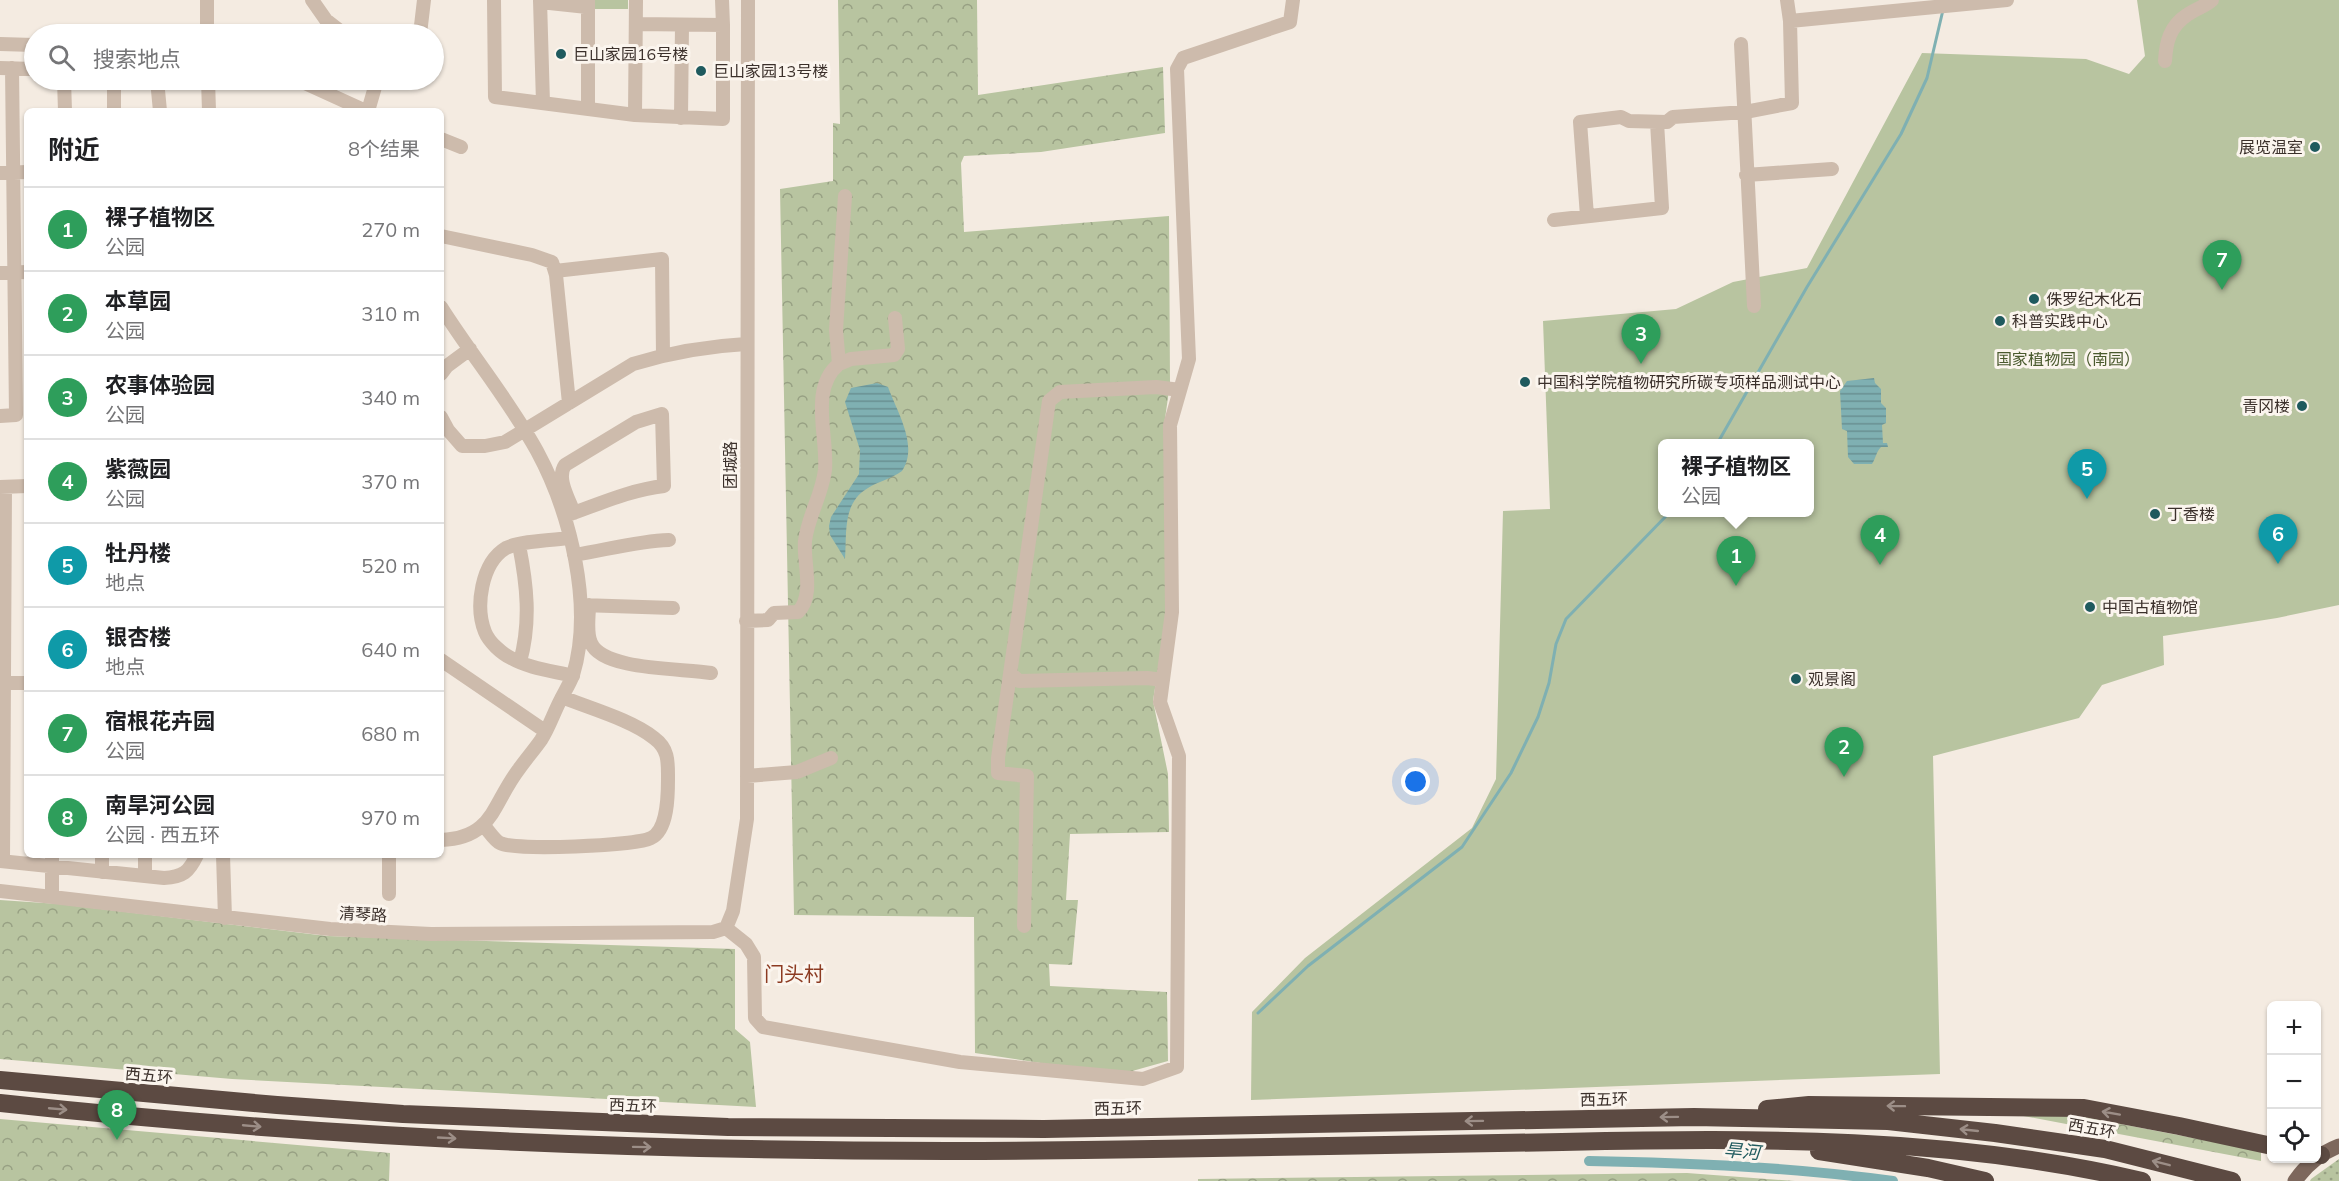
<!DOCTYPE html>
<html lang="zh">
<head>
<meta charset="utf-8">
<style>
  body { margin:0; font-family:Mulish,"Noto Sans SC",sans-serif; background:#f6f6f6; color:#202124 }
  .controls { position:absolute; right:18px; bottom:18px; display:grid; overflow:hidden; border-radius:9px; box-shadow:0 2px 4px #0004 }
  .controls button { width:54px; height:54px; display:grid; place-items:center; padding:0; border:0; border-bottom:2px solid #e0e0e0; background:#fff; color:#202124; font:30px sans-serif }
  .you { position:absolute; left:1416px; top:782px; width:21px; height:21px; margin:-15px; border:4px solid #fff; border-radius:50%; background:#1a73e8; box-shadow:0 0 0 9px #1a73e833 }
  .badge { display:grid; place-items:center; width:39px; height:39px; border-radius:50%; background:#1f5a5e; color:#fff; font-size:20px; font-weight:700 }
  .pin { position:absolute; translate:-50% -50px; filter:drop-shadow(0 2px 3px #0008) }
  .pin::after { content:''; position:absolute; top:32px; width:21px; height:18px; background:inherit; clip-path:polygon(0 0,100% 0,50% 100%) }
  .popup { position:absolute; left:1658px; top:439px; width:156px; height:78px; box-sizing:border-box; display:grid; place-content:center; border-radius:9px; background:#fff; filter:drop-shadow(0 2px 4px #0005); font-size:20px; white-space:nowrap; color:#757577 }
  .popup b { font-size:22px; color:#202124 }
  .popup::after { content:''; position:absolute; left:50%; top:100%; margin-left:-12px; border:12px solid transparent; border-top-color:#fff }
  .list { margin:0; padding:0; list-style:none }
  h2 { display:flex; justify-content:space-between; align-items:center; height:78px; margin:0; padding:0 24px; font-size:26px }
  h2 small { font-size:20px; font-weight:400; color:#757577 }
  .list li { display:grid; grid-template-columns:39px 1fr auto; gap:18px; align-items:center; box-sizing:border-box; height:84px; padding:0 24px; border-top:2px solid #e0e0e0 }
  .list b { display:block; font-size:22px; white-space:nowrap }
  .list p { margin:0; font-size:20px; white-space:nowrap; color:#757577 }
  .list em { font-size:20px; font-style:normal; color:#757577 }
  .icon { flex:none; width:33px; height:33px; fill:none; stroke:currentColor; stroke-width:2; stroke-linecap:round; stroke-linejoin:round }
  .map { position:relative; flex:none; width:2339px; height:1181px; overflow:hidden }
  .search { position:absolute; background:#fff; box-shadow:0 2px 4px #0004; left:24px; top:24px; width:420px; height:66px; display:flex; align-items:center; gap:15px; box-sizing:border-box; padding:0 21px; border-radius:33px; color:#757577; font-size:22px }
  .panel { position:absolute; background:#fff; box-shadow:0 2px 4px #0004; left:24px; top:108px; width:420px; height:750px; border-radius:9px }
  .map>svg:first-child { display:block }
</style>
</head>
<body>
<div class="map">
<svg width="2339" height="1181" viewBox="0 0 2339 1181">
  <defs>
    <pattern id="grass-dots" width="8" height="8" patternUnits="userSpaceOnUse" patternTransform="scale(1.5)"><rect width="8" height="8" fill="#b8c4a0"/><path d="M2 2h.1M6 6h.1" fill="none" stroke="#97a083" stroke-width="1.8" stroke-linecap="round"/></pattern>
    <pattern id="forest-crowns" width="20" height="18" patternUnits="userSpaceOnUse" patternTransform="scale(1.5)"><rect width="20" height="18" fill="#b8c4a0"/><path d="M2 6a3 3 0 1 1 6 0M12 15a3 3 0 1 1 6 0" fill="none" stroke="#97a083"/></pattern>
    <pattern id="water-rules" width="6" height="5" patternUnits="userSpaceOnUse" patternTransform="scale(1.5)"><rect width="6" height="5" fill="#7fb0b2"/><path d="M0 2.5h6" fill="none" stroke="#699091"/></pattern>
  </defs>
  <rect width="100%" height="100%" fill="#f4ebe1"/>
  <path fill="url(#grass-dots)" d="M2339 1159V1181H2310L2311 1179Z"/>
  <path fill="url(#forest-crowns)" d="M838 0H977L978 95 1163 67 1165 133 1041 152 964 156 961 163 964 232 1169 216 1170 383 1164 426 1166 617 1153 701 1168 774 1169 832 1070 834 1066 900H1078L1072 965 1049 964 1050 986 1167 992 1168 1061 1118 1075 975 1053 974 917 794 915 780 189 833 181V123L840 124Z
    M0 900 59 904 327 936 735 949V1029L750 1042 756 1107 232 1079 0 1059Z
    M2008 1113 2079 1116 2261 1151V1161Z
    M0 1119 390 1153 389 1181H0Z
    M1687 1173 1795 1181H1198V1179Z"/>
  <path fill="#b8c4a0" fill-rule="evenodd" d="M590 0H628V9H590Z
    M2137 0H2339V605L2277 618 2163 636 2164 665 2102 685 2079 718 1933 756 1940 1074 1251 1100 1252 1012 1305 958 1472 828 1496 779 1503 511 1550 509 1543 321 1676 309 1733 282 1807 268 1922 53 2086 59 2129 74 2145 56ZM1662 444H1810V512H1662Z"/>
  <path fill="url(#water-rules)" d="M1874 378 1875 383 1881 389V403L1886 408V423L1882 425 1883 443H1887L1888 447H1881C1876 452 1876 458 1872 464H1854L1848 457 1847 431 1842 429 1840 391 1847 381Z
    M877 383 888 387C897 412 919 446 902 471 891 479 879 481 868 488 842 503 847 533 845 559L830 535 829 526 831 517 859 474 860 450 845 402 851 388Z"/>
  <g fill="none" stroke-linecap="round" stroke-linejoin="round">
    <path stroke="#7fb0b2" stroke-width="3" d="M1717 444 1807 287 1901 134 1927 78 1943 10
      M1258 1013 1308 966 1462 847 1511 773 1538 717 1549 683 1556 644 1566 619 1670 512"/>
    <path stroke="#7fb0b2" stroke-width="10" d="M1589 1161C1690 1163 1792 1167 1893 1181"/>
    <path stroke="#cdbbac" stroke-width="14" d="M207 0V34
      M312 0 326 20 344 34
      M494 0 495 97 635 115
      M540 0 543 103
      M588 0V109
      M722 0 723 25
      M540 2 587 7
      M1790 21 2007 0
      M636 24 723 25V119L635 115 636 0
      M420 34 424 0
      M0 44 34 45
      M1741 44 1754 306
      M2165 61C2166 42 2170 26 2187 15 2195 9 2206 6 2212 0
      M0 68 34 69
      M64 80 65 111
      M114 80V111
      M157 80 160 111
      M208 80 209 111
      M298 80 366 111
      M368 111 377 80
      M681 118 682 25
      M441 139 461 147
      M0 173 27 172
      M1746 175 1832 169
      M1587 216 1580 122 1621 117 1629 121 1667 122 1673 117 1745 112 1792 103 1790 21 1787 0
      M1554 220 1662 208 1657 122
      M441 236 532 255 552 262 556 275 569 403
      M555 271 662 259 663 356
      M0 273 27 272
      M441 307C472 356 509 400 537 451 570 512 594 606 573 675 570 683 565 691 561 699 554 712 549 728 541 740 534 750 526 759 519 769 492 804 494 838 441 840
      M839 364 851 359 894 355 898 349 895 318
      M441 374 447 366 470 349
      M0 416 16 415 12 68
      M441 417 448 430 462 446H485L505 442 633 364C669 353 708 346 746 344
      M0 487 27 486
      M565 516C597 505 629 490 664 486L662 414 636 422 565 465C556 478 569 499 574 513
      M570 538C554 540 519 541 506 548 481 563 475 607 485 632 489 642 501 653 511 658 528 668 553 671 573 676
      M519 545C527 585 531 622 520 662
      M574 555C606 550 637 541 669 540
      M581 605 673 608
      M589 605C589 617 586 632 591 643 603 671 684 668 711 673
      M746 621 768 620 774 613 798 612C815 595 803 563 805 541 808 516 822 495 825 470 828 437 809 388 839 364L836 330 845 196
      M441 660 545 731
      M1011 674 1019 681 1147 678 1163 680
      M4 683H27
      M747 776 797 772 831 758
      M484 826C489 831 494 840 500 843 515 851 635 846 651 838 668 830 668 795 668 779 668 762 669 749 654 738 632 720 589 708 562 697
      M52 855V897
      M223 855 225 918
      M389 855V894
      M0 861 164 878C183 877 189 872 197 855
      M3 861 5 487
      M102 872V855
      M145 876V855
      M0 891 330 929 431 934 713 932 726 928
      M1024 926 1027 776 998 773V758L1049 401 1060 392 1156 387 1180 390
      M726 928 746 944 754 957 755 1018 763 1027 960 1062 1143 1079 1177 1067 1179 756 1160 702 1172 612 1170 425 1189 359 1177 69 1183 58 1290 22 1293 0
      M726 928 733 911 747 819 748 0"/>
    <path stroke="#7d675c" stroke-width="15" d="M2295 1181C2306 1165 2321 1153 2339 1146"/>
    <path stroke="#5c4a42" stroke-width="18" d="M0 1080 277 1105 403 1114 728 1127 1044 1129 1694 1117 1888 1121 1995 1133 2105 1149 2232 1181
      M0 1103C382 1145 768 1156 1153 1149 1289 1147 1426 1144 1562 1142 1758 1138 1950 1136 2142 1181
      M1767 1109 1809 1105 2084 1108 2179 1126 2272 1146
      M1819 1151 1928 1168 1985 1181
      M2316 1154 2321 1155"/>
  </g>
  <defs><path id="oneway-shaft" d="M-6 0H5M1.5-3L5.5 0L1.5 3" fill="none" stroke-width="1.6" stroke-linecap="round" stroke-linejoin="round" transform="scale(1.5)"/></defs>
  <g stroke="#9c8e87">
    <use href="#oneway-shaft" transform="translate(1896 1106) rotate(-179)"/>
    <use href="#oneway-shaft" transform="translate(58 1109) rotate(5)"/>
    <use href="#oneway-shaft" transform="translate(2111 1113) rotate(-170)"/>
    <use href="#oneway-shaft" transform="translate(1669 1117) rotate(179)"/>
    <use href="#oneway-shaft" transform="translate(1474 1121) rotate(179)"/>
    <use href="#oneway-shaft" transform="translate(252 1126) rotate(5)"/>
    <use href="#oneway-shaft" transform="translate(1969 1130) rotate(-174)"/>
    <use href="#oneway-shaft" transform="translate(447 1138) rotate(3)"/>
    <use href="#oneway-shaft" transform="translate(642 1147) rotate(1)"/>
    <use href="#oneway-shaft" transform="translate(2161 1163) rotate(-166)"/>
  </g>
  <g fill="#1f5a5e" stroke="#fbf5ee" stroke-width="2">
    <circle cx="561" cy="54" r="6"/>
    <circle cx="701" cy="71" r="6"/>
    <circle cx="2315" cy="147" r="6"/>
    <circle cx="2034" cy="299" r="6"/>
    <circle cx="2000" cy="321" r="6"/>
    <circle cx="1525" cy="382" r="6"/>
    <circle cx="2302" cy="406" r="6"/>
    <circle cx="2155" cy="514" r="6"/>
    <circle cx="2090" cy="607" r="6"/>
    <circle cx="1796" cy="679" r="6"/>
  </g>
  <g text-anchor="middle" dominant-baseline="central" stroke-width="6" stroke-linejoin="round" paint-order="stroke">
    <g font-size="16" fill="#3b302b" stroke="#fbf5ee" text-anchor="start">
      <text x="573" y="54">巨山家园16号楼</text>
      <text x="713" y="71">巨山家园13号楼</text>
      <text x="2303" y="147" text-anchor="end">展览温室</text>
      <text x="2046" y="299">侏罗纪木化石</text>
      <text x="2012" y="321">科普实践中心</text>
      <text x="1537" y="382">中国科学院植物研究所碳专项样品测试中心</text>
      <text x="2290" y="406" text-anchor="end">青冈楼</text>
      <text x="2167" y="514">丁香楼</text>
      <text x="2102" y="607">中国古植物馆</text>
      <text x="1808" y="679">观景阁</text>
    </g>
    <g font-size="16" fill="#4a5a2e" stroke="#fbf5ee">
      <text x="2068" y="359">国家植物园（南园）</text>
    </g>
    <g font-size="16" fill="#3b302b" stroke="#fbf5ee">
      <text transform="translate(730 465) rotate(-90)">团城路</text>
      <text transform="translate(363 914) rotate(3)">清琴路</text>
      <text transform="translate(149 1075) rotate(5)">西五环</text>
      <text transform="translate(1604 1099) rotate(-1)">西五环</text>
      <text transform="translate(633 1105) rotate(2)">西五环</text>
      <text transform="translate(1118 1108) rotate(-1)">西五环</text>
      <text transform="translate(2092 1128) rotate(10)">西五环</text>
    </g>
    <g font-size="18" font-style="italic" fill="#1f5a5e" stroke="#fbf5ee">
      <text transform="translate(1742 1151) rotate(5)">旱河</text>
    </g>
    <g font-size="20" fill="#8c3b22" stroke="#fbf5ee">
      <text x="794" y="973">门头村</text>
    </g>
  </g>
</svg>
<div class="controls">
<button>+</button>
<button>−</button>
<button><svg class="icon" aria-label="locate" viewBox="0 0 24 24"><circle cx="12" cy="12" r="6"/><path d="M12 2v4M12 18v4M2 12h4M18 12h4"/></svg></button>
</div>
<div class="you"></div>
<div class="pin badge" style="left:1736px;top:586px;background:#2e9e5b">1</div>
<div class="popup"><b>裸子植物区</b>公园</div>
<div class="pin badge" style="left:1844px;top:777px;background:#2e9e5b">2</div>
<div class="pin badge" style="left:1641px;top:364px;background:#2e9e5b">3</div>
<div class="pin badge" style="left:1880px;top:565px;background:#2e9e5b">4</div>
<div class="pin badge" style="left:2087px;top:499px;background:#0f9aa8">5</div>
<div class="pin badge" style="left:2278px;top:564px;background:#0f9aa8">6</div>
<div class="pin badge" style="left:2222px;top:290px;background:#2e9e5b">7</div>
<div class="pin badge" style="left:117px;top:1140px;background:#2e9e5b">8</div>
<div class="search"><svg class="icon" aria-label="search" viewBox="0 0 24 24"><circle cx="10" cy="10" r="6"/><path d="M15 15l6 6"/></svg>搜索地点</div>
<section class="panel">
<h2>附近<small>8个结果</small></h2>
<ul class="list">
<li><span class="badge" style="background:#2e9e5b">1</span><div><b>裸子植物区</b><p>公园</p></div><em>270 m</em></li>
<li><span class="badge" style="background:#2e9e5b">2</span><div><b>本草园</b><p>公园</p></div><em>310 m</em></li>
<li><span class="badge" style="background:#2e9e5b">3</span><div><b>农事体验园</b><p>公园</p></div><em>340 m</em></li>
<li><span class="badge" style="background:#2e9e5b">4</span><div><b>紫薇园</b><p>公园</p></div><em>370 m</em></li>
<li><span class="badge" style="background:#0f9aa8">5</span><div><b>牡丹楼</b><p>地点</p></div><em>520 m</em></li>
<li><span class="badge" style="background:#0f9aa8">6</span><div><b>银杏楼</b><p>地点</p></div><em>640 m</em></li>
<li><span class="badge" style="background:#2e9e5b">7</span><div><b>宿根花卉园</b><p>公园</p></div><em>680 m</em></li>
<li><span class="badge" style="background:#2e9e5b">8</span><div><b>南旱河公园</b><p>公园 · 西五环</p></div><em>970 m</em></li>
</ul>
</section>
</div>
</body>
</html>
